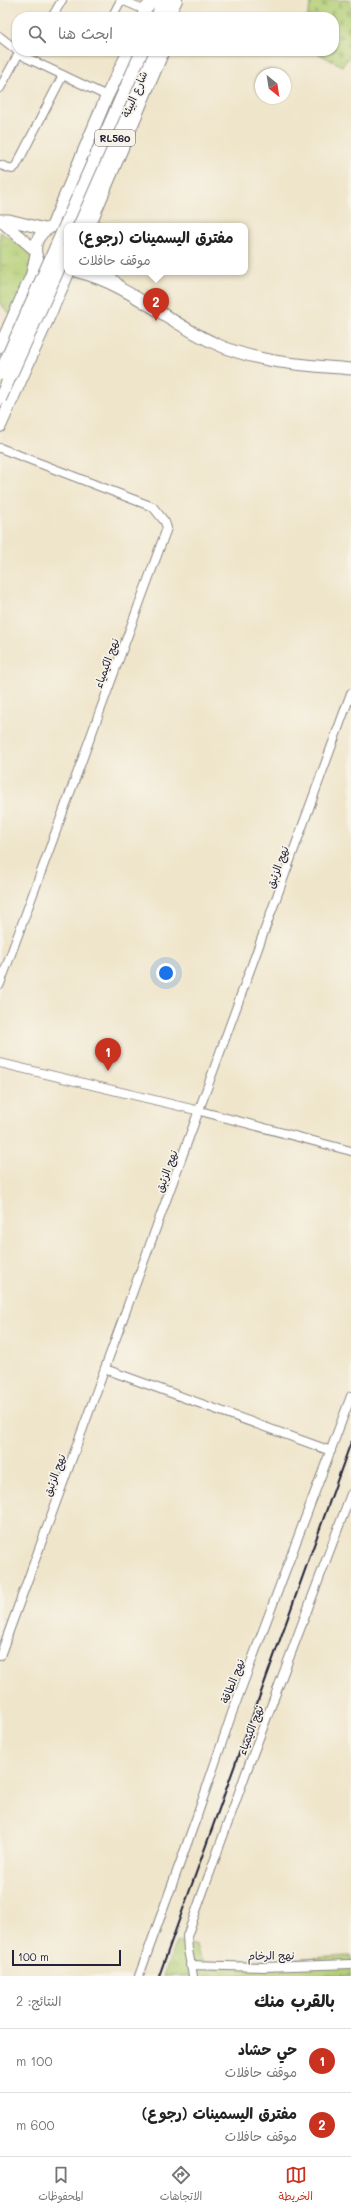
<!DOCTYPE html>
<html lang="ar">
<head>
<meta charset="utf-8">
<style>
  body { margin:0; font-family:Mali,"Playpen Sans Arabic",sans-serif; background:#f2f2f2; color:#222; direction:rtl }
  .compass { position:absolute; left:255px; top:68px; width:36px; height:36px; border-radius:50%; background:#fff; box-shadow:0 1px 3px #0004; rotate:150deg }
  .scale { position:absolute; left:12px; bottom:10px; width:109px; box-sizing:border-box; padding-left:4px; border:2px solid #22223b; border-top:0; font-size:11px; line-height:14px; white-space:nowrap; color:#22223b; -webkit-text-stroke:3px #f7f3e8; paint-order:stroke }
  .you { position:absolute; left:166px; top:973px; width:14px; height:14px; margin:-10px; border:3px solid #fff; border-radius:50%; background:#1a73e8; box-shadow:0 0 0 6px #1a73e833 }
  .badge { display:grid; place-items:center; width:26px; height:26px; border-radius:50%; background:#c8321e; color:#fff; font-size:13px; font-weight:700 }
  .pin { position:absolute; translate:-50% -33px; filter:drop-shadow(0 1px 2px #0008) }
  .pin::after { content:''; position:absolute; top:21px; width:14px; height:12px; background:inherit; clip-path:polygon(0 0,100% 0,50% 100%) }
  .popup { position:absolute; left:64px; top:223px; width:184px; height:52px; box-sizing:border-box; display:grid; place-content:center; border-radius:8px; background:#fff; filter:drop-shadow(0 1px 3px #0005); font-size:13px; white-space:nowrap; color:#767676 }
  .popup b { font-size:15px; color:#222 }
  .popup::after { content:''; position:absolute; left:50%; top:100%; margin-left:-8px; border:8px solid transparent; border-top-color:#fff }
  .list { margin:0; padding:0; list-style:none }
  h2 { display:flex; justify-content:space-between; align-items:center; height:52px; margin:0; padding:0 16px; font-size:17px }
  h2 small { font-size:13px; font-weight:400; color:#767676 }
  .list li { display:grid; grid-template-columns:26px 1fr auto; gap:12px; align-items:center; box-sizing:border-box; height:64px; padding:0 16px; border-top:1px solid #e0e0e0 }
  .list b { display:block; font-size:15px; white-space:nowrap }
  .list p { margin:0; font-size:13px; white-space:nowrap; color:#767676 }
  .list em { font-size:13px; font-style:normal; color:#767676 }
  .icon { flex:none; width:22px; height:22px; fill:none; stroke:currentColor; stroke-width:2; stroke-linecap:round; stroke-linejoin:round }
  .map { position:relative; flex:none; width:351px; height:1976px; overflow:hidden; direction:ltr }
  .search { position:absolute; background:#fff; box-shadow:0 1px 3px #0004; left:12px; right:12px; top:12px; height:44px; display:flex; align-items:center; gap:10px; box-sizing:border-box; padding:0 14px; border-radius:16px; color:#767676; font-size:15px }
  .sheet { height:180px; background:#fff }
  nav { display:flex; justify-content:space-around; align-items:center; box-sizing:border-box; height:56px; border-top:1px solid #e0e0e0; background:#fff; font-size:11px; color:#767676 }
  nav a { display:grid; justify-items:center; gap:2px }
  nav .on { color:#c8321e }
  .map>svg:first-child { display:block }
</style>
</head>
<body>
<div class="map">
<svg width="351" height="1976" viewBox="0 0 351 1976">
  <defs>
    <pattern id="grass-tufts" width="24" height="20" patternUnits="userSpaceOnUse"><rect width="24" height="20" fill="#b3ce75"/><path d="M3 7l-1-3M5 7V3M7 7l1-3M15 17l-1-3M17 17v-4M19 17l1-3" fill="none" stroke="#9ab166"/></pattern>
    <pattern id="cemetery-stones" width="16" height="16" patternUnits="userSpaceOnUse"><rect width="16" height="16" fill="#b3ce75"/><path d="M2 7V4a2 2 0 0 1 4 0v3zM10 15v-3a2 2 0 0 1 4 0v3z" fill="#9ab166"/></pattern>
  </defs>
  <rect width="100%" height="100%" fill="#f7f3e8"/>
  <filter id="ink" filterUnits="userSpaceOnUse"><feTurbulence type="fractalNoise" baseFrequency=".025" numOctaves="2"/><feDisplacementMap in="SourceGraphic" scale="8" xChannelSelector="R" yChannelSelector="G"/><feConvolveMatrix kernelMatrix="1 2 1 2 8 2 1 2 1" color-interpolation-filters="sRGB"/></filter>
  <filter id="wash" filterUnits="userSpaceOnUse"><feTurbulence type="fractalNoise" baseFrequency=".012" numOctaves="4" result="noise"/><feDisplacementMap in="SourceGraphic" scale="16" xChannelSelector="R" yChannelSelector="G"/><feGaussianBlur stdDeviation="0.9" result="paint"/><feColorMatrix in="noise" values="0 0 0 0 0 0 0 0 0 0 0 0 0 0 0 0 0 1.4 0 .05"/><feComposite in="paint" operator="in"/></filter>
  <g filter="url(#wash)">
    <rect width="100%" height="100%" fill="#efe5ca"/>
    <path fill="url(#grass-tufts)" stroke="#6a7858" d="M0 232 28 250 34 261 15 319 0 304Z
      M176 1941 196 1946 199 1956 205 1963 351 1956V1976H164Z"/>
    <path fill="url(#cemetery-stones)" stroke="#6a7858" d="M312 0H351V55L342 66 313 51H334V17H307Z"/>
  </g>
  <g filter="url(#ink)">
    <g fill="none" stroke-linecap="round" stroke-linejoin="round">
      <g stroke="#888482" stroke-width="10">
        <path id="minor" d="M122 0 145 10
          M52 17 62 0
          M112 17 121 0
          M0 37 27 58 107 96
          M0 88 19 53
          M0 165 12 169 16 166 63 75
          M0 448 153 507 165 522 167 528 0 984
          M0 1063 200 1111 351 1151
          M105 1369 331 1451
          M0 1656 351 693
          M190 1965 263 1967 351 1964
          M139 1976 197 1816 232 1713 351 1396
          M193 1976 188 1950 187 1936 247 1770 351 1494"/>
      </g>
      <g stroke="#888482" stroke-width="13">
        <path id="major" d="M0 220 35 250
          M0 220H9L45 229
          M40 264C29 245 40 226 62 225
          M78 272C128 284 166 321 212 342 255 363 304 365 351 369
          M105 272 119 286"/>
      </g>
      <g stroke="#888482" stroke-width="14">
        <path id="highway" d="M143 17 145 10 153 0
          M157 17 164 0
          M168 17 176 0
          M53 225 107 96 129 51
          M77 226 153 51
          M89 226 163 51
          M0 347 32 275 36 257
          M0 426 68 273"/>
      </g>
      <use href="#minor" stroke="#fff" stroke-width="8"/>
      <use href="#major" stroke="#fff" stroke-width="11"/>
      <use href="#highway" stroke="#fff" stroke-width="12"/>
      <path stroke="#22223b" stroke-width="2" d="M159 1976 351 1442"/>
      <g stroke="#888482" stroke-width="14" stroke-linecap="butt">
        <path id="highway-bridge" d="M0 374 142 51
          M0 399 67 250"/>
      </g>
      <use href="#highway-bridge" stroke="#fff" stroke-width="12"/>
    </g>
  </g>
  <g text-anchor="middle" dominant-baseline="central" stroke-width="3.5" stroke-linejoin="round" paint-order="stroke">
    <rect fill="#f7f3e8" stroke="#62616f" stroke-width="1" x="95" y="130" width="40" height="16" rx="3"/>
    <g font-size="10" font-weight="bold" fill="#22223b">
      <text x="115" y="138">RL560</text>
    </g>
    <g font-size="11" fill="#22223b" stroke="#f7f3e8">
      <text transform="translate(134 94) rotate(-67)">شارع البيئة</text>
      <text transform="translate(106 663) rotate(-70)">نهج الكيمياء</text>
      <text transform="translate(277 867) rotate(-70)">نهج الزئبق</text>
      <text transform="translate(166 1171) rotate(-70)">نهج الزئبق</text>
      <text transform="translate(54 1475) rotate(-70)">نهج الزئبق</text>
      <text transform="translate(232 1681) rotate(-69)">نهج الطاقة</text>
      <text transform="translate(250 1730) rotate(-69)">نهج الكيمياء</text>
      <text transform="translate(271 1955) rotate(-1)">نهج الرخام</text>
    </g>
  </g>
</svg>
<svg class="compass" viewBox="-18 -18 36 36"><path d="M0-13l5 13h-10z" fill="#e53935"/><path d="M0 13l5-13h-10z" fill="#767676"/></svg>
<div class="scale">100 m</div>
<div class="you"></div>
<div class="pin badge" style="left:108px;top:1071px">1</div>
<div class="pin badge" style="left:156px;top:321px">2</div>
<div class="popup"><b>مفترق اليسمينات (رجوع)</b>موقف حافلات</div>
<div class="search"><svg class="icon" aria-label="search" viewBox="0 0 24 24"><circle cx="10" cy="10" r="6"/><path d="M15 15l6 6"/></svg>ابحث هنا</div>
</div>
<section class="sheet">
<h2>بالقرب منك<small>النتائج: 2</small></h2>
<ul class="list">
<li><span class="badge">1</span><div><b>حي حشاد</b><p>موقف حافلات</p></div><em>100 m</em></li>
<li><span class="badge">2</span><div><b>مفترق اليسمينات (رجوع)</b><p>موقف حافلات</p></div><em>600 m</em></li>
</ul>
</section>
<nav>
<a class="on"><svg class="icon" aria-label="map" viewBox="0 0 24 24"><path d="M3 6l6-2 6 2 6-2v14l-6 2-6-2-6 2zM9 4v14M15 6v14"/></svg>الخريطة</a>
<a><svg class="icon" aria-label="directions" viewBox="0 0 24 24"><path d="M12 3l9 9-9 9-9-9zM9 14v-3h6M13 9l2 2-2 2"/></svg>الاتجاهات</a>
<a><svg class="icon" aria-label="saved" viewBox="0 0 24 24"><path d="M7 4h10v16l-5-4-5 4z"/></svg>المحفوظات</a>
</nav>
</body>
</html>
